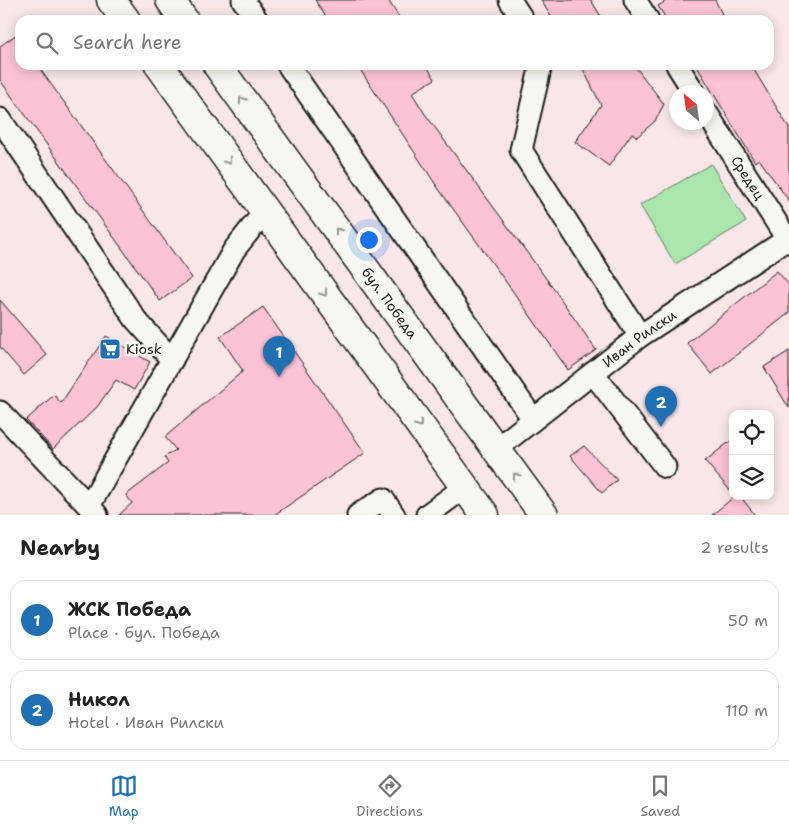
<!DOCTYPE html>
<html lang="en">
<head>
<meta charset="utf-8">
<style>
  body { margin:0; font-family:"Shantell Sans",sans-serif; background:#f2f2f2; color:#222 }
  .controls { position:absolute; right:15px; bottom:15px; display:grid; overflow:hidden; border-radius:10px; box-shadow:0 2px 12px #0003 }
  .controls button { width:45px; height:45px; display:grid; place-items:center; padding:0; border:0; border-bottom:1px solid #e0e0e0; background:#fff; color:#222; font:25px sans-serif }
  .compass { position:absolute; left:669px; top:85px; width:45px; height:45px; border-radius:50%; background:#fff; box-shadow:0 2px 12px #0003; rotate:331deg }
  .you { position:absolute; left:368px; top:239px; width:18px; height:18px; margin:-12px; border:4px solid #fff; border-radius:50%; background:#1a73e8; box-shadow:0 0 0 8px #1a73e833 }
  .badge { display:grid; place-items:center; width:32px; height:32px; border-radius:50%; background:#1f6fb2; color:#fff; font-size:16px; font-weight:700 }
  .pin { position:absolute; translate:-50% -41px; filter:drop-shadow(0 1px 2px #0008) }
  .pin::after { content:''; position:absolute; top:26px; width:18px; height:15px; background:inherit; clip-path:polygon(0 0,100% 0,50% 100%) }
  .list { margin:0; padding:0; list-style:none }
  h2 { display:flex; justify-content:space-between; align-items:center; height:65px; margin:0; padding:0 20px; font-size:21px }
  h2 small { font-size:16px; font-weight:400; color:#767676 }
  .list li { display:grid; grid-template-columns:32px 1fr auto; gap:15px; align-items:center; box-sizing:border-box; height:80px; margin:0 10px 10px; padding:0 10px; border:1px solid #e0e0e0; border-radius:15px }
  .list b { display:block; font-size:19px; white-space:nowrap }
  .list p { margin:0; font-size:16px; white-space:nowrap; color:#767676 }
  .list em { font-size:16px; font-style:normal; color:#767676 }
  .icon { flex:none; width:28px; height:28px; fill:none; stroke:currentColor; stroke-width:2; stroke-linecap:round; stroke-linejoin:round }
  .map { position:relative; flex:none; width:789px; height:515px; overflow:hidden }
  .search { position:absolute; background:#fff; box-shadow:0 2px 12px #0003; left:15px; right:15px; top:15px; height:55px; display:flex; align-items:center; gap:12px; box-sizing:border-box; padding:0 18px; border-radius:15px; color:#767676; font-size:19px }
  .sheet { height:245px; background:#fff }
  nav { display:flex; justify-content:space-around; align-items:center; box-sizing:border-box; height:70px; border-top:1px solid #e0e0e0; background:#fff; font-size:14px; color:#767676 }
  nav a { display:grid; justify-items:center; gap:2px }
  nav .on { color:#1f6fb2 }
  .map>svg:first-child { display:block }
</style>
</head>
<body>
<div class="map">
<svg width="789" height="515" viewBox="0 0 789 515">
  <rect width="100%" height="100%" fill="#f8e6e9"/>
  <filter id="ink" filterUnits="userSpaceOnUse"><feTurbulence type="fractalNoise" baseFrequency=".02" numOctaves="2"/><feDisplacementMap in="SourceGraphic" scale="10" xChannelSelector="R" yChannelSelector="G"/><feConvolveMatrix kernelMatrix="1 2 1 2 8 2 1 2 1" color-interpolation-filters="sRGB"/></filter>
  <g filter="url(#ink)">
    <path fill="#aae6ad" stroke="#638164" d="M711 164 746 222 675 264 640 205Z"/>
    <path fill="#fcc2d5" stroke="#1c1c1c" d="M315 0H388L401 20H328Z
      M541 0H591L603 20H553Z
      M668 0H715L725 20H667L658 6Z
      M20 32V65H37L192 278 160 301 0 80V46Z
      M357 65H426L435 79 412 93 425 114 556 292 596 350 568 370 527 311 438 188Z
      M581 65H634L664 104 655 121 637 137 632 133 609 166 575 142 601 105Z
      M696 65H751L789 128V201L759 159 755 162Z
      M777 271 789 285V313L712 374 687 343Z
      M0 300 47 355 24 375 0 347Z
      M263 307 365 453 274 515H119L132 503 126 495 168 463 164 457 176 450 165 437 243 371 220 337Z
      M106 336 150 362 134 390 116 380 97 407 53 449 26 420 54 395 61 403Z
      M789 351V408L764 367Z
      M733 439V494L705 461Z
      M584 446 617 480 602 493 570 456Z
      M735 496H740L755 515H712Z"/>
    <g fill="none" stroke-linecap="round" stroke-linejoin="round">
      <g stroke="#1c1c1c" stroke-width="25">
        <g id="minor">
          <path d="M243 0 257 20"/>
          <path d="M510 0 523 20"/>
          <path d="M635 0 648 20"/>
          <path d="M288 65 533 419"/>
          <path d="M541 65 521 150 640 336"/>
          <path d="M677 65 694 92"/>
          <path id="s1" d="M706 112 789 242"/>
          <path d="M0 119 136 320 172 360"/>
          <path d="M593 373 665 467"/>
          <path d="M0 412 97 515"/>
          <path id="s2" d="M496 449 640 336 789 238"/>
          <path d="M89 506 234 250 265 211"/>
          <path d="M358 515 383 499 394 515"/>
          <path d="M427 515 465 487"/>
        </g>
      </g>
      <g stroke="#1c1c1c" stroke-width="31">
        <g id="major">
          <path d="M111 0 126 20"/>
          <path d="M170 0 184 20"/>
          <path d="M159 65 485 515"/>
          <path id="s3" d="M217 65 544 515"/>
        </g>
      </g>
      <use href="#minor" stroke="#f6f6f2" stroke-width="21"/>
      <use href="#major" stroke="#f6f6f2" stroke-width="28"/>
    </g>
    <defs><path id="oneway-chevron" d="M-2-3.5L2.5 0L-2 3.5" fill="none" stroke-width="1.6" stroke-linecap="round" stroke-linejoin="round" transform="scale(1.25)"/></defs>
    <g stroke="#949492">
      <use href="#oneway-chevron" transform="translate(242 100) rotate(-126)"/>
      <use href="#oneway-chevron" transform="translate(228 161) rotate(54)"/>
      <use href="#oneway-chevron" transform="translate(338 231) rotate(-126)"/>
      <use href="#oneway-chevron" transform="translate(324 293) rotate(54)"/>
      <use href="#oneway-chevron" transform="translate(419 424) rotate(54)"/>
      <use href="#oneway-chevron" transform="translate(516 476) rotate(-126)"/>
    </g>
  </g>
  <defs>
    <g id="supermarket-square" transform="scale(1.125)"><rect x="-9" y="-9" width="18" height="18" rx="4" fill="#1f6fb2" stroke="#f6f6f2"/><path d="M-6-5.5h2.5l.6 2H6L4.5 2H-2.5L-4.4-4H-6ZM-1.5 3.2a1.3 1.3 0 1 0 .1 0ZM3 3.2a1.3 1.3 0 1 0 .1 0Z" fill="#fff"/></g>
  </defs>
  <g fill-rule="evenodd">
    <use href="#supermarket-square" x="110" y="349"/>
  </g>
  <g text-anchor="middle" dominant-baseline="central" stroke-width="5" stroke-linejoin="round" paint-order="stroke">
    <g font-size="14" fill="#1c1c1c" stroke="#f6f6f2">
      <text stroke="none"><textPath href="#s1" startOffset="78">Средец</textPath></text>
      <text stroke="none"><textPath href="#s3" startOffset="294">бул. Победа</textPath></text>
      <text stroke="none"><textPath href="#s2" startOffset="181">Иван Рилски</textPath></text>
    </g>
    <g font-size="14" fill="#1c1c1c" stroke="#f6f6f2" text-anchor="start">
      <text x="126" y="349">Kiosk</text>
    </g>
  </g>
</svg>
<div class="controls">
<button><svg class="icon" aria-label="locate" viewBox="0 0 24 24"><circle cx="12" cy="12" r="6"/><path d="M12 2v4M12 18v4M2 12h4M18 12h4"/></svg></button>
<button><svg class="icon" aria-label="layers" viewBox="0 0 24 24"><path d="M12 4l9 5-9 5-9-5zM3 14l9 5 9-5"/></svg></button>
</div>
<svg class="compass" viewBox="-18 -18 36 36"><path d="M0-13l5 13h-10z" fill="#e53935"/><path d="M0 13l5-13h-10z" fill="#767676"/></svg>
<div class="you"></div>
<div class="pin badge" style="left:279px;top:377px">1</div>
<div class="pin badge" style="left:661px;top:427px">2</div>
<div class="search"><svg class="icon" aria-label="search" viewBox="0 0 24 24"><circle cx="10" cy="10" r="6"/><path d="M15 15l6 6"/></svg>Search here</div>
</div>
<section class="sheet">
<h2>Nearby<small>2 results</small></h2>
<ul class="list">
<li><span class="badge">1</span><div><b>ЖСК Победа</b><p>Place · бул. Победа</p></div><em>50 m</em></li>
<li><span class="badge">2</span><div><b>Никол</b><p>Hotel · Иван Рилски</p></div><em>110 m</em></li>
</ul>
</section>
<nav>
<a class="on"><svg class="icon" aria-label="map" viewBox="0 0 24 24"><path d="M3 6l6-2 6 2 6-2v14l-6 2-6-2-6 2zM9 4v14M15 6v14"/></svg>Map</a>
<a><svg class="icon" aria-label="directions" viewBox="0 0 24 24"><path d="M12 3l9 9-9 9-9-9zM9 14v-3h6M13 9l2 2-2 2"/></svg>Directions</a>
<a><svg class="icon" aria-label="saved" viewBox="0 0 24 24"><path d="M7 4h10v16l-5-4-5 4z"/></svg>Saved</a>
</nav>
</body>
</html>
